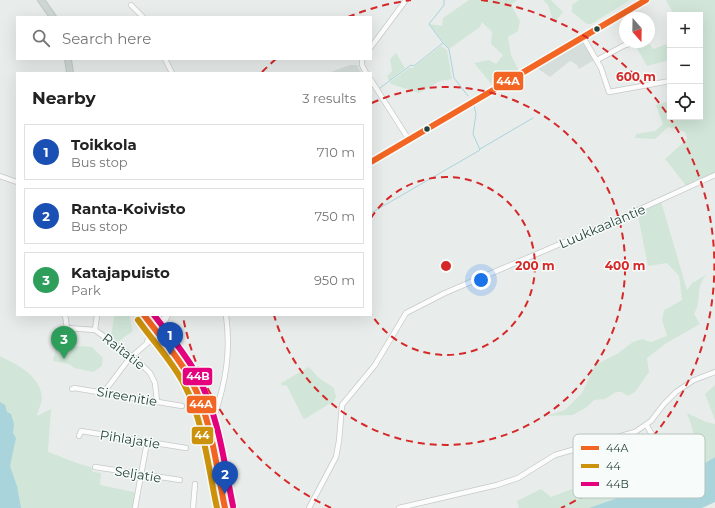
<!DOCTYPE html>
<html lang="en">
<head>
<meta charset="utf-8">
<style>
  body { margin:0; font-family:Montserrat,sans-serif; background:#f6f6f6; color:#222 }
  .controls { position:absolute; right:12px; top:12px; display:grid; overflow:hidden; border-radius:0px; box-shadow:0 4px 16px #0002 }
  .controls button { width:36px; height:36px; display:grid; place-items:center; padding:0; border:0; border-bottom:1px solid #e0e0e0; background:#fff; color:#222; font:20px sans-serif }
  .compass { position:absolute; left:619px; top:12px; width:36px; height:36px; border-radius:50%; background:#fff; box-shadow:0 4px 16px #0002; rotate:160deg }
  .you { position:absolute; left:481px; top:280px; width:14px; height:14px; margin:-10px; border:3px solid #fff; border-radius:50%; background:#1a73e8; box-shadow:0 0 0 6px #1a73e833 }
  .badge { display:grid; place-items:center; width:26px; height:26px; border-radius:50%; background:#697e78; color:#fff; font-size:13px; font-weight:700 }
  .pin { position:absolute; translate:-50% -33px; filter:drop-shadow(0 1px 2px #0008) }
  .pin::after { content:''; position:absolute; top:21px; width:14px; height:12px; background:inherit; clip-path:polygon(0 0,100% 0,50% 100%) }
  .list { margin:0; padding:0; list-style:none }
  h2 { display:flex; justify-content:space-between; align-items:center; height:52px; margin:0; padding:0 16px; font-size:17px }
  h2 small { font-size:13px; font-weight:400; color:#767676 }
  .list li { display:grid; grid-template-columns:26px 1fr auto; gap:12px; align-items:center; box-sizing:border-box; height:56px; margin:0 8px 8px; padding:0 8px; border:1px solid #e0e0e0; border-radius:0px }
  .list b { display:block; font-size:15px; white-space:nowrap }
  .list p { margin:0; font-size:13px; white-space:nowrap; color:#767676 }
  .list em { font-size:13px; font-style:normal; color:#767676 }
  .icon { flex:none; width:22px; height:22px; fill:none; stroke:currentColor; stroke-width:2; stroke-linecap:round; stroke-linejoin:round }
  .map { position:relative; flex:none; width:715px; height:508px; overflow:hidden }
  .search { position:absolute; background:#fff; box-shadow:0 4px 16px #0002; left:16px; top:16px; width:356px; height:44px; display:flex; align-items:center; gap:10px; box-sizing:border-box; padding:0 14px; border-radius:0px; color:#767676; font-size:15px }
  .panel { position:absolute; background:#fff; box-shadow:0 4px 16px #0002; left:16px; top:72px; width:356px; height:244px; border-radius:0px }
  .map>svg:first-child { display:block }
</style>
</head>
<body>
<div class="map">
<svg width="715" height="508" viewBox="0 0 715 508">
  <rect width="100%" height="100%" fill="#e8edeb"/>
  <path fill="#d6dedb" d="M581 42H584L594 60 579 69 577 65 570 61 550 77 537 68Z
    M350 65H357L361 73H328Z"/>
  <path fill="#d1e6d8" d="M469 0H517L511 5 520 21 518 31 508 37 511 55 519 71 493 86 474 63 489 60 496 64 503 55 491 44 492 32 482 22 480 27 449 49 429 24 442 26 443 18Z
    M543 0H551L563 12 554 23 548 5Z
    M579 0H630L591 24H587L572 12V5Z
    M666 0H715V175L688 188 665 159 687 139 685 132 668 127 655 139 635 138 636 134 655 131 663 124 656 105 670 101V117H700V15H674Z
    M640 42H648L653 49 670 43V60L647 66 635 45Z
    M441 46 447 50 452 79 440 81 419 93 391 84 390 82 409 68H413Z
    M396 53 405 68 389 81 387 76 392 71 390 59Z
    M661 201 687 290 692 283 706 275C694 290 703 299 694 314L700 324 665 344 647 358 649 372 635 392 628 396 622 392H616L605 399 594 400 587 407 573 415 545 416 565 410 582 393 595 365 617 354 633 342 642 339 651 342 667 336 662 320 664 310 682 300 679 276 667 263 648 266 637 211Z
    M119 315H129L133 331 118 342 111 336 114 317Z
    M82 346 92 347 103 358 102 366 93 372 74 368 69 364 53 361 56 348Z
    M0 356C18 365 40 375 42 398 42 403 38 410 37 416L51 409 48 452C63 457 76 464 91 467L93 472 101 473 100 485 138 493 135 508H0Z
    M309 367 319 378 334 388 336 397 334 401 305 419 303 418 287 386 281 385V383Z
    M715 385V420L705 394Z
    M687 413 706 422 715 424V457L704 464Z
    M652 469 687 474 664 485 649 488 638 493 620 497 589 508H519L517 501 541 489 551 497 594 481Z"/>
  <path fill="#a9d4db" d="M0 402 5 405 7 412 11 414 14 424 13 433 16 438 10 466 17 486 21 508H0Z
    M715 457V502L702 508H589L620 497 638 493 649 488 665 485 682 477Z"/>
  <g fill="none" stroke-linecap="round" stroke-linejoin="round">
    <path stroke="#a9d4db" stroke-width="1" d="M443 43 449 49 454 78 468 96
      M380 88 411 65 414 66 443 43 429 24 444 5V0
      M480 149 533 118
      M371 213 480 150 473 134 476 114 474 106"/>
    <g stroke="#c5cac8" stroke-width="6">
      <path id="minor" d="M131 5 143 17
        M583 37 601 68 609 92 670 81
        M371 47 406 0
        M165 59 172 73
        M362 59V65L366 73
        M597 60 625 45 637 42
        M371 80 409 140
        M371 162 646 0
        M0 176 17 182
        M65 315 67 328 95 330 137 360 150 373 155 383 157 401
        M95 330 97 315
        M147 342 154 328 166 316
        M72 389 74 388 182 406
        M104 392 129 359 159 333 168 315
        M207 420 214 417C226 381 231 352 226 315
        M647 426 669 463
        M79 436 81 431 186 448
        M95 467 180 480
        M135 508 147 442
        M193 508 195 484
        M309 508 336 457 339 441 342 405 375 365 406 313 445 293 614 221 715 175
        M399 508 497 485 518 478 555 455 635 432 651 421 664 404 676 392 694 380 715 372"/>
    </g>
    <g stroke="#c3ccc9" stroke-width="8">
      <path id="major" d="M41 0 53 17
        M68 59 70 73
        M144 315C160 337 179 357 192 382 212 422 215 465 225 508"/>
    </g>
    <use href="#minor" stroke="#fcfcfc" stroke-width="4.5"/>
    <use href="#major" stroke="#cfd7d5" stroke-width="5.5"/>
    <g stroke="#f7fbf9" stroke-width="9">
      <path id="bus-1" d="M371 162 646 0
        M144 315C160 337 179 357 192 382 212 421 216 466 225 508"/>
    </g>
    <g stroke="#f7fbf9" stroke-width="9">
      <path id="bus-2" d="M138 320C153 341 172 361 184 384 204 422 208 467 217 508"/>
    </g>
    <g stroke="#f7fbf9" stroke-width="9">
      <path id="bus-3" d="M154 315C169 335 186 354 198 377 219 416 224 463 233 506"/>
    </g>
    <use href="#bus-1" stroke="#f26522" stroke-width="6"/>
    <use href="#bus-2" stroke="#cd920c" stroke-width="6"/>
    <use href="#bus-3" stroke="#e5007d" stroke-width="6"/>
  </g>
  <g fill="none" stroke="#d62828" stroke-width="2" stroke-dasharray="7 5">
    <path d="M371 218A89 89 0 1 1 371 314"/>
    <path d="M372 103A179 179 0 1 1 274 315"/>
    <path d="M331 508A268 268 0 0 1 183 317M262 72A268 268 0 0 1 276 59M348 17A268 268 0 0 1 411 0M481 0A268 268 0 0 1 561 508"/>
  </g>
  <g fill="#24423a" stroke="#f7fbf9" stroke-width="1.5">
    <circle cx="597" cy="29" r="3.5"/>
    <circle cx="427" cy="129" r="3.5"/>
  </g>
  <g text-anchor="middle" dominant-baseline="central" stroke-width="3" stroke-linejoin="round" paint-order="stroke">
    <g font-size="13" fill="#24423a" stroke="#f7fbf9">
      <text transform="translate(602 226) rotate(-23)">Luukkaalantie</text>
      <text transform="translate(124 351) rotate(38)">Raitatie</text>
      <text transform="translate(127 396) rotate(10)">Sireenitie</text>
      <text transform="translate(130 439) rotate(9)">Pihlajatie</text>
      <text transform="translate(138 474) rotate(9)">Seljatie</text>
    </g>
  </g>
  <rect x="573" y="434" width="132" height="64" rx="6" fill="#f7fbf9" stroke="#b8c4c0" stroke-width="1"/>
  <rect x="581" y="446" width="18" height="4" fill="#f26522"/>
  <rect x="581" y="464" width="18" height="4" fill="#cd920c"/>
  <rect x="581" y="482" width="18" height="4" fill="#e5007d"/>
  <g font-size="11" fill="#24423a">
    <text x="606" y="452">44A</text>
    <text x="606" y="470">44</text>
    <text x="606" y="488">44B</text>
  </g>
  <circle cx="446" cy="266" r="6" fill="#d62828" stroke="#f7fbf9" stroke-width="2"/>
  <g font-size="12" text-anchor="middle" font-weight="bold" fill="#d62828" stroke="#f7fbf9" stroke-width="3" stroke-linejoin="round" paint-order="stroke">
    <text x="636" y="81">600 m</text>
    <text x="535" y="270">200 m</text>
    <text x="625" y="270">400 m</text>
  </g>
  <g stroke="#f7fbf9" stroke-width="1.5">
    <rect x="493" y="71" width="31" height="20" rx="4" fill="#f26522"/>
    <rect x="182" y="367" width="31" height="19" rx="4" fill="#e5007d"/>
    <rect x="186" y="395" width="31" height="19" rx="4" fill="#f26522"/>
    <rect x="191" y="426" width="23" height="19" rx="4" fill="#cd920c"/>
  </g>
  <g font-size="11" text-anchor="middle" font-weight="bold" fill="#fff">
    <text x="508" y="85">44A</text>
    <text x="198" y="380">44B</text>
    <text x="201" y="408">44A</text>
    <text x="202" y="439">44</text>
  </g>
</svg>
<div class="controls">
<button>+</button>
<button>−</button>
<button><svg class="icon" aria-label="locate" viewBox="0 0 24 24"><circle cx="12" cy="12" r="6"/><path d="M12 2v4M12 18v4M2 12h4M18 12h4"/></svg></button>
</div>
<svg class="compass" viewBox="-18 -18 36 36"><path d="M0-13l5 13h-10z" fill="#e53935"/><path d="M0 13l5-13h-10z" fill="#767676"/></svg>
<div class="you"></div>
<div class="pin badge" style="left:170px;top:355px;background:#1a4fb4">1</div>
<div class="pin badge" style="left:225px;top:494px;background:#1a4fb4">2</div>
<div class="pin badge" style="left:64px;top:359px;background:#2e9e5b">3</div>
<div class="search"><svg class="icon" aria-label="search" viewBox="0 0 24 24"><circle cx="10" cy="10" r="6"/><path d="M15 15l6 6"/></svg>Search here</div>
<section class="panel">
<h2>Nearby<small>3 results</small></h2>
<ul class="list">
<li><span class="badge" style="background:#1a4fb4">1</span><div><b>Toikkola</b><p>Bus stop</p></div><em>710 m</em></li>
<li><span class="badge" style="background:#1a4fb4">2</span><div><b>Ranta-Koivisto</b><p>Bus stop</p></div><em>750 m</em></li>
<li><span class="badge" style="background:#2e9e5b">3</span><div><b>Katajapuisto</b><p>Park</p></div><em>950 m</em></li>
</ul>
</section>
</div>
</body>
</html>
